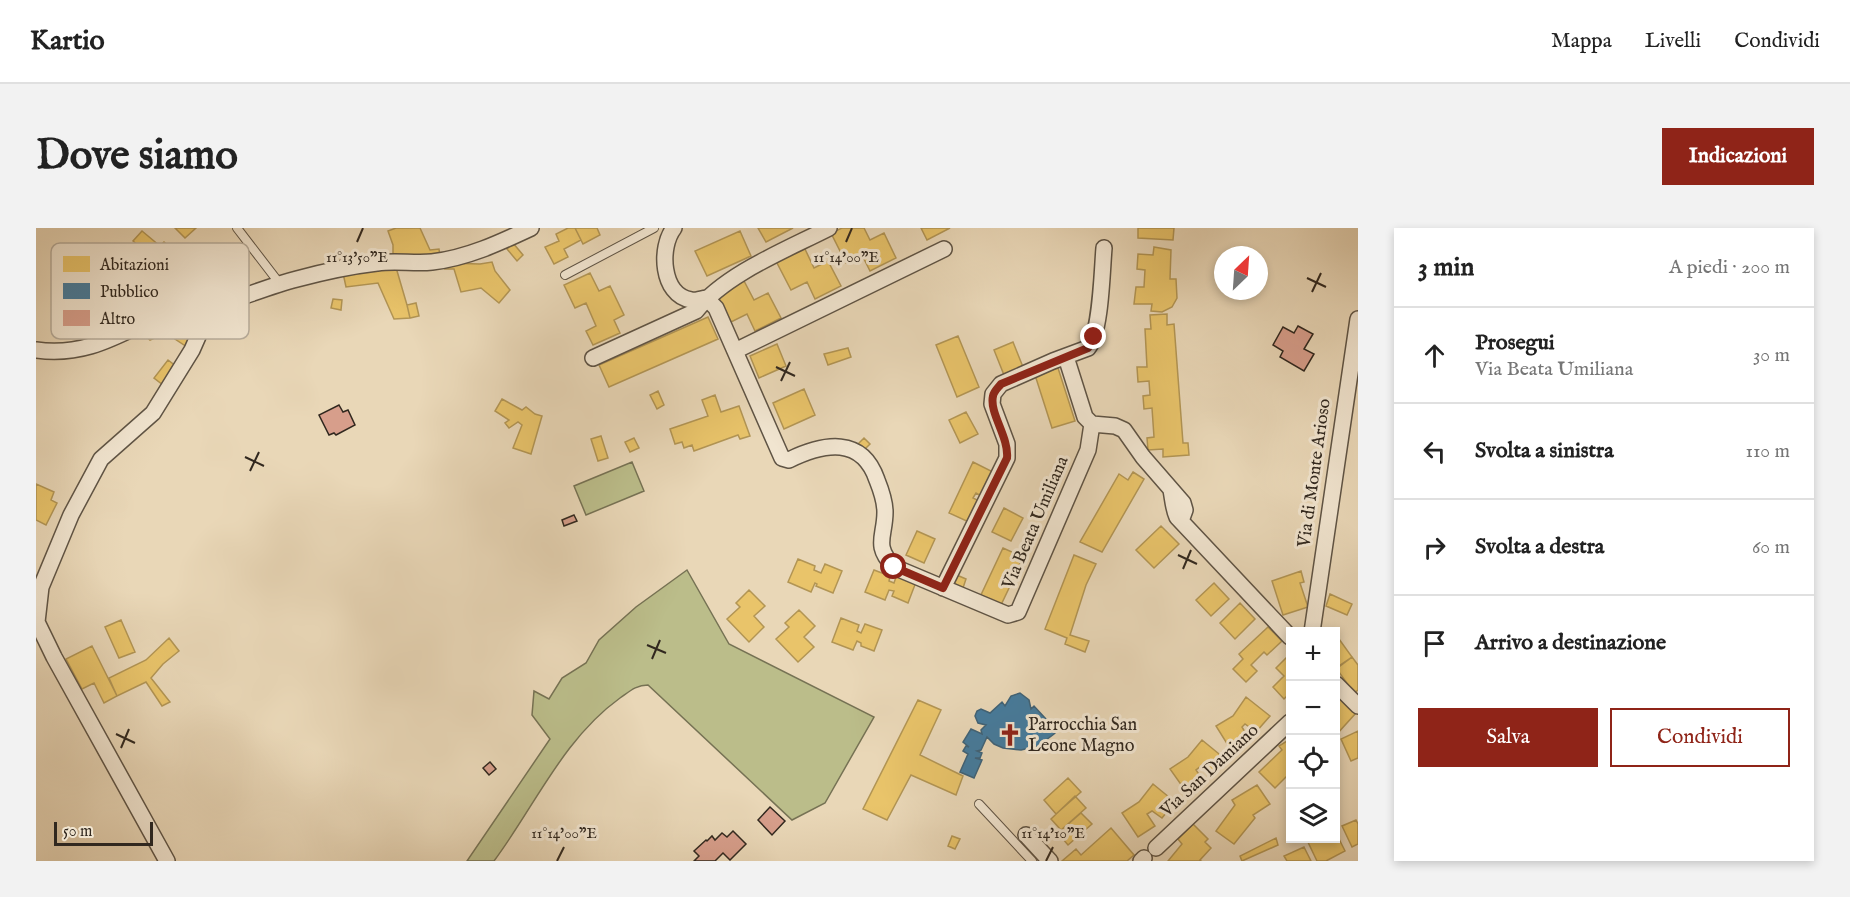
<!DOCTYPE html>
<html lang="it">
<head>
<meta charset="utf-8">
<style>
  body { margin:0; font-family:"IM FELL English",serif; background:#f2f2f2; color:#222 }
  .controls { position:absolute; right:18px; bottom:18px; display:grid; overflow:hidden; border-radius:0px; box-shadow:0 3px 9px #0003 }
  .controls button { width:54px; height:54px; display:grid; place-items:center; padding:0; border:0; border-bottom:2px solid #e0e0e0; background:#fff; color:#222; font:30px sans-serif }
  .compass { position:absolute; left:1178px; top:18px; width:54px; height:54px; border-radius:50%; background:#fff; box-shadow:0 3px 9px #0003; rotate:25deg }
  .scale { position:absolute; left:18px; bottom:15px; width:99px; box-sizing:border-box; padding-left:6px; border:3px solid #31281f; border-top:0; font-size:16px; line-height:21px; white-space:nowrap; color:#31281f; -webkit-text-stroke:4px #f1e5d0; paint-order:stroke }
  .stop { position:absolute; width:18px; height:18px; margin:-14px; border:4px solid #8f2418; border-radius:50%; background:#fff }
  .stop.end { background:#8f2418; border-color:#fff; box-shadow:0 2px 6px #0008 }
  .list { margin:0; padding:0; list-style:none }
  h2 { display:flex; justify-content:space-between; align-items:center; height:78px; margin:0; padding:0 24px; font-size:26px }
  h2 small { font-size:20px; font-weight:400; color:#767676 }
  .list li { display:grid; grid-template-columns:39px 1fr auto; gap:18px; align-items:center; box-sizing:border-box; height:96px; padding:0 24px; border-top:2px solid #e0e0e0 }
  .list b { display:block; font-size:22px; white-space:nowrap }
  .list p { margin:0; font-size:20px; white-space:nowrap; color:#767676 }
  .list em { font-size:20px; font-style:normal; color:#767676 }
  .actions { display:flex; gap:12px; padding:18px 24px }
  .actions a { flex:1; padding:14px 0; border:2px solid #8f2418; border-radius:0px; text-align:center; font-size:21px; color:#8f2418 }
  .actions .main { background:#8f2418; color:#fff }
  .icon { flex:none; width:33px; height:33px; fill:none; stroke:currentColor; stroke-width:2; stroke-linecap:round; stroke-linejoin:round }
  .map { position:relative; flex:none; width:1322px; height:633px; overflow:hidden; border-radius:0px }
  header { display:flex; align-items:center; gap:36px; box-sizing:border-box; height:84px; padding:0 30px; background:#fff; border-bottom:2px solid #e0e0e0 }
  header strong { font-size:28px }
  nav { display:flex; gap:33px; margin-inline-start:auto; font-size:21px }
  .intro { display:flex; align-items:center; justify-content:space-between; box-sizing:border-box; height:144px; padding:0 36px }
  h1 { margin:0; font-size:42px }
  .button { padding:15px 27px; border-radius:0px; background:#8f2418; color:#fff; font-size:21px; font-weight:700 }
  main { display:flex; gap:36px; padding:0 36px }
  aside { flex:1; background:#fff; border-radius:0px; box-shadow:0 3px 9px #0003 }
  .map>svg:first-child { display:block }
</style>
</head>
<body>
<header>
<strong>Kartio</strong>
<nav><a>Mappa</a><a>Livelli</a><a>Condividi</a></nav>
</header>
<div class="intro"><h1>Dove siamo</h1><a class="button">Indicazioni</a></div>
<main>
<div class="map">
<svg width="1322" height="633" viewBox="0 0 1322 633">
  <rect width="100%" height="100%" fill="#e9d7b7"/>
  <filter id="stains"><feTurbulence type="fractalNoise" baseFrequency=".00333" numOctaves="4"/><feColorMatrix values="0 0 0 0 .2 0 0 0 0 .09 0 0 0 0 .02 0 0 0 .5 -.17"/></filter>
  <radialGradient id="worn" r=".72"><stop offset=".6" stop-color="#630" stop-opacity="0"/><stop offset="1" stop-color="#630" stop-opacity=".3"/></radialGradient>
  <path fill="#bbbd8a" stroke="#767254" stroke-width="1.5" d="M596 234 608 263 550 287 538 258Z
    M651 342 693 416 838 489 789 575 756 592 612 457C600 457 594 463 584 470 527 511 499 578 458 633H431L514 511 496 487 498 463 513 471 526 450 550 435 563 412 600 379Z"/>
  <path fill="#e9c46a" stroke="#b29554" stroke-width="1.5" d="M139 0H160L149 10Z
    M360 0H384L394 22 403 21 404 28 357 29V17L352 3Z
    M532 0H539L545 12 528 21 532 29 518 36 509 19 523 13 520 6Z
    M539 0H561L564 7 547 16Z
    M722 0H757L730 14Z
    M806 0H828L834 12 848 5 860 30 834 43 826 27 810 35 795 5Z
    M885 0H914L891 12Z
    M1102 0H1138L1137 12 1102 10Z
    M106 3 124 18 128 14 136 21 124 36 97 13Z
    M704 3 715 28 671 48 659 23Z
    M477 15 487 27 481 33 471 21Z
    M768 19 778 40 792 33 805 58 779 71 771 54 755 62 740 33Z
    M1118 19 1135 22 1134 51H1140L1141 70 1136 79 1126 84 1115 83 1116 76H1098L1100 59H1108L1109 42 1101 41 1102 26 1117 27Z
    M456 34 459 43 474 62 463 75 445 60 425 64 418 41H409L410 35 444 36Z
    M359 36 371 77 374 90 358 91 342 55 310 59 307 45Z
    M554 45 563 63 574 58 588 87 578 92 584 105 557 117 550 103 560 98 550 75 539 80 528 57Z
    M707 51 718 72 732 65 745 90 719 103 711 86 695 94 680 65Z
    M297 71 306 72 305 82 295 80Z
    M380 75 383 88 374 90 371 77Z
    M162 80 169 87 151 119 139 111 144 104 141 100 114 112 106 104 144 85Z
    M1131 86V97L1138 96 1147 215H1152L1153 227 1127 229V221L1112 222 1111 210 1118 209 1116 180 1108 181 1107 168 1114 167 1113 153 1102 154 1101 139H1111L1109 101H1115L1114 87Z
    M672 89 682 111 573 159 563 137Z
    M922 108 943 159 921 169 900 117Z
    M977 114 987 139 968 147 958 122Z
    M741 116 750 138 723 150 714 128Z
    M812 120 815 129 792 137 788 126Z
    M132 132 141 139 127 157 118 150Z
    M1022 140 1039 193 1016 200 999 147Z
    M768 161 779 187 748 201 737 175Z
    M622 163 628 177 621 181 614 167Z
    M679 167 685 184 703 178 714 208 704 211 702 207 658 223 656 217 648 220 646 214 639 216 634 201 672 188 666 172Z
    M466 171 486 182 490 179 499 186 506 188 495 226 477 220 486 197 482 194 473 200 469 195 473 192 459 183Z
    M930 184 942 206 924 215 913 192Z
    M565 208 572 230 562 233 555 211Z
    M598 210 603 220 594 224 589 214Z
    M828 210 834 216 828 222 822 216Z
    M937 234 959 245 947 269 940 265 937 270 945 274 935 295 913 285Z
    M1097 244 1108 251 1066 324 1044 314 1083 246 1092 252Z
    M0 256 18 264 15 272 21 275 10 297 0 292Z
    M968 280 987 290 975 313 956 304Z
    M1125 298 1143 316 1118 340 1100 322Z
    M881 303 899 311 888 335 870 327Z
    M967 320 987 329 976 353 970 350 968 355 974 358 964 379 944 369Z
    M1038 327 1060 336 1050 357 1034 407 1053 413 1049 424 1029 416 1031 410 1009 401Z
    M762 331 779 338 778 342 785 345 789 336 806 343 797 365 780 358 781 356 779 355 775 364 752 354Z
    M838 342 854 348 853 353 858 355 861 346 880 354 872 375 856 368 858 363 853 362 849 372 829 364Z
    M1265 343 1268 354 1264 355 1272 379 1247 387 1236 353Z
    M916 345 930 351 927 360 913 353Z
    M1178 355 1193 371 1175 388 1160 372Z
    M713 362 729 378 718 388 728 399 713 414 691 391 704 379 700 375Z
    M1294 366 1316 376 1311 387 1290 378Z
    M1204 375 1219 391 1199 411 1184 395Z
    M763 382 779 398 768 409 778 419 762 434 740 411 753 399 749 395Z
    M805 390 823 397 821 403 825 405 829 396 846 402 838 423 825 418V415L821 413 817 422 796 414Z
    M85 392 99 424 83 430 69 399Z
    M1232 399 1246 413 1231 427 1228 424 1215 437 1221 443 1210 454 1197 441 1207 431 1203 426Z
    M133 410 143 423 127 436 115 450 134 474 126 478 110 454 81 468 73 450 110 432Z
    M1303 411 1316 429 1300 441V414Z
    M56 418 81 468 68 475 58 455 46 461 30 431Z
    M1253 427 1254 429V465L1248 471 1237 459 1248 448 1240 440Z
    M1316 429 1322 437V462L1318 465 1300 440Z
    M1210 469 1234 488 1220 504 1209 496 1206 499 1213 511 1195 522 1180 498 1197 488Z
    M1303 470 1320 485 1300 507V474Z
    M882 472 905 482 884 527 927 548 920 567 875 547 851 592 827 581Z
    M1322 503V530L1315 533 1305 511Z
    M1254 511V545L1239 560 1223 544 1246 522 1243 518Z
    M1166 512 1188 530 1175 546 1165 538 1160 542 1168 554 1151 565 1134 541 1152 529Z
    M1032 550 1045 564 1020 586 1008 572Z
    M1117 556 1139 574 1126 590 1116 583 1111 586 1119 598 1102 609 1086 585 1103 574Z
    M1221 557 1234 576 1217 587 1219 590 1198 616 1180 603 1199 577 1196 572Z
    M1039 568 1050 580 1025 602 1015 591Z
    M1045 585 1056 596 1032 617 1022 605Z
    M1320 592 1322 596V616L1316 619 1306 598Z
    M1157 596 1172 611 1169 614 1175 620 1164 632 1165 633H1132L1146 616 1142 611Z
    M1075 600 1098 627 1091 633H1026L1040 621 1045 627Z
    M1300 605 1309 623 1290 633H1281L1270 610H1300Z
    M916 608 924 611 919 621 912 618Z
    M1240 610 1242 617 1206 633 1204 628Z
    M1268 619 1275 633H1251L1248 628Z"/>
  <path fill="#457b9d" stroke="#3f6277" stroke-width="1.5" d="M984 465 993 472 995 481 998 478 1021 503 1018 506 1002 518 985 522 967 520 958 516 951 509 945 522 941 523 946 525 944 530H939L946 532 938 550 924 544 932 526 927 523 930 518 933 519 927 514 935 501 946 506 945 502 950 497 942 495 939 488 941 483 945 481 954 485 966 474 969 478 975 468Z"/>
  <path fill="#d79e8b" stroke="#31281f" stroke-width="1.5" d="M1262 98 1277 106 1268 121 1278 126 1268 143 1244 129 1247 123 1237 117 1247 99 1258 105Z
    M303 177 307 184 312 182 319 197 300 207 298 205 293 207 283 187Z
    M538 287 541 293 528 298 526 292Z
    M454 534 460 541 453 547 447 540Z
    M734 579 749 593 736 607 722 592Z
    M697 603 710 616 694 632 687 625 679 633H658L663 628 658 623 670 612 671 613 676 608 679 612 686 605 691 609Z"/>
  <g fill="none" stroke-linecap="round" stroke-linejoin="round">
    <g stroke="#5f5445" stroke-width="10">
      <path id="lane" d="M201 0 244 56
        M529 47 618 0
        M943 576 996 633"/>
    </g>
    <g stroke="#5f5445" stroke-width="18">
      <path id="street" d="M638 0C623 19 625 67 655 72 659 73 666 71 670 70L680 80 746 230 753 232C788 215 826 208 841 252 845 262 849 273 849 284 849 309 837 317 858 339L972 387 982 384 1052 222 1056 196
        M0 122C58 130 92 99 142 80 154 75 166 81 178 78 206 70 233 58 261 51 287 44 315 38 341 35 360 32 378 36 396 34 431 30 463 15 495 0
        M699 123 908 21
        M1030 129 1049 189 1056 196 1079 198 1088 202 1107 229 1147 275 1149 282 1145 293
        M557 130 660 83C689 46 750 22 793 0
        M1135 262C1137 272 1137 280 1141 289L1254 409
        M907 360 971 230V216L956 176 957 166 965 156 1017 133 1052 120C1065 105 1066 42 1068 20
        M1276 404 1322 91
        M1300 456 1322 478
        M990 607 1014 633
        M1120 620 1254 494
        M131 633 18 429 1 394 5 359 35 287 65 231 117 185 156 122 175 79
        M1105 633 1108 630"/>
    </g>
    <use href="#lane" stroke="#f1e5d0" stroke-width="8"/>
    <use href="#street" stroke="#f1e5d0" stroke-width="15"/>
  </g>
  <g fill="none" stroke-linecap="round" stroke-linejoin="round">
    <path stroke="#8f2418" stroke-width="8" d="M858 339 907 360 971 230C973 209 953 185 957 168 958 163 962 160 965 156L1052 120 1058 109"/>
  </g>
  <path fill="none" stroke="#31281f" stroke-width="2" d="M321 14 327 0M810 14 816 0M1271 50 1290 59M1276 64 1285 45M740 139 759 148M745 153 754 134M209 229 228 238M214 243 223 224M1142 327 1161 336M1147 341 1155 322M611 417 630 425M616 431 624 412M80 506 99 515M85 520 93 501M521 633 528 619M1010 633 1017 619"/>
  <defs>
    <g id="church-bare" transform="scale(1.8)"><path d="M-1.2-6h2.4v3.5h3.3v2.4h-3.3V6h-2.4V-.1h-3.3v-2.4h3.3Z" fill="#8f2418" stroke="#f1e5d0" stroke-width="2.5" paint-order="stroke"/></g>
  </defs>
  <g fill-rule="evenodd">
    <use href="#church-bare" x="974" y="507"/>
  </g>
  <g text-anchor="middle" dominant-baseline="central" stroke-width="6" stroke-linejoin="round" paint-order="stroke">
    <g font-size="18" fill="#31281f" stroke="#f1e5d0">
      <text transform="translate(1279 245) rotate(-82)">Via di Monte Arioso</text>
      <text transform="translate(1000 295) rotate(-67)">Via Beata Umiliana</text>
      <text transform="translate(1174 543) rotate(-43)">Via San Damiano</text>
    </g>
    <g font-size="18" fill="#31281f" stroke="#f1e5d0" text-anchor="start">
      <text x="992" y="497">Parrocchia San<tspan x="992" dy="21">Leone Magno</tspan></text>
    </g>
  </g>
  <rect x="15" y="15" width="198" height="96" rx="9" fill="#f1e5d0" stroke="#b7ac9b" stroke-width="1.5"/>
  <rect x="27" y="28" width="27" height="16" fill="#e9c46a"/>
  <rect x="27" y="55" width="27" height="16" fill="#457b9d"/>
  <rect x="27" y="82" width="27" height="16" fill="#d79e8b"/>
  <g font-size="16" fill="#31281f">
    <text x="64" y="42">Abitazioni</text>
    <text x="64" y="69">Pubblico</text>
    <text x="64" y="96">Altro</text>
  </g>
  <g font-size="15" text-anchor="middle" fill="#31281f" stroke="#f1e5d0" stroke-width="6" stroke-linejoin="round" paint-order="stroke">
    <text x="321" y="34">11°13'50"E</text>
    <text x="810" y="34">11°14'00"E</text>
    <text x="528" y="610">11°14'00"E</text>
    <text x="1017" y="610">11°14'10"E</text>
  </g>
  <rect width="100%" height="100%" filter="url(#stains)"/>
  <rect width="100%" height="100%" fill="url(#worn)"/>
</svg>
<div class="controls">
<button>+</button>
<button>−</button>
<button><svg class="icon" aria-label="locate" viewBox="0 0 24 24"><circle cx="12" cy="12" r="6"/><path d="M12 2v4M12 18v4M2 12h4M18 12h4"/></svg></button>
<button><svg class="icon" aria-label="layers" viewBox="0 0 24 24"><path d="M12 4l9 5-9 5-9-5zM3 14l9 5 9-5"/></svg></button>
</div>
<svg class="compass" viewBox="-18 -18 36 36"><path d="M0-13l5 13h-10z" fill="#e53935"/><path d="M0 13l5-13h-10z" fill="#767676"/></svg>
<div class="scale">50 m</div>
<div class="stop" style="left:858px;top:339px"></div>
<div class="stop end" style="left:1058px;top:109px"></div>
</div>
<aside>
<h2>3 min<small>A piedi · 200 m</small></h2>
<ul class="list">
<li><svg class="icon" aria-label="ahead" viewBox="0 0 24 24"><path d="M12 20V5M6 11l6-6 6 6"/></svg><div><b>Prosegui</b><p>Via Beata Umiliana</p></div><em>30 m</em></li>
<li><svg class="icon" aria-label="left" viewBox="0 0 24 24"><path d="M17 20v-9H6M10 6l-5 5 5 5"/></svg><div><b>Svolta a sinistra</b></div><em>110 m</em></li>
<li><svg class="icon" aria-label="right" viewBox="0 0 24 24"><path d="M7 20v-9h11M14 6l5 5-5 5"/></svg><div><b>Svolta a destra</b></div><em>60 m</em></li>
<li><svg class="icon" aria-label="arrive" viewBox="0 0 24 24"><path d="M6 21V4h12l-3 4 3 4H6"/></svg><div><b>Arrivo a destinazione</b></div></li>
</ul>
<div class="actions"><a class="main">Salva</a><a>Condividi</a></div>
</aside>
</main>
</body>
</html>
